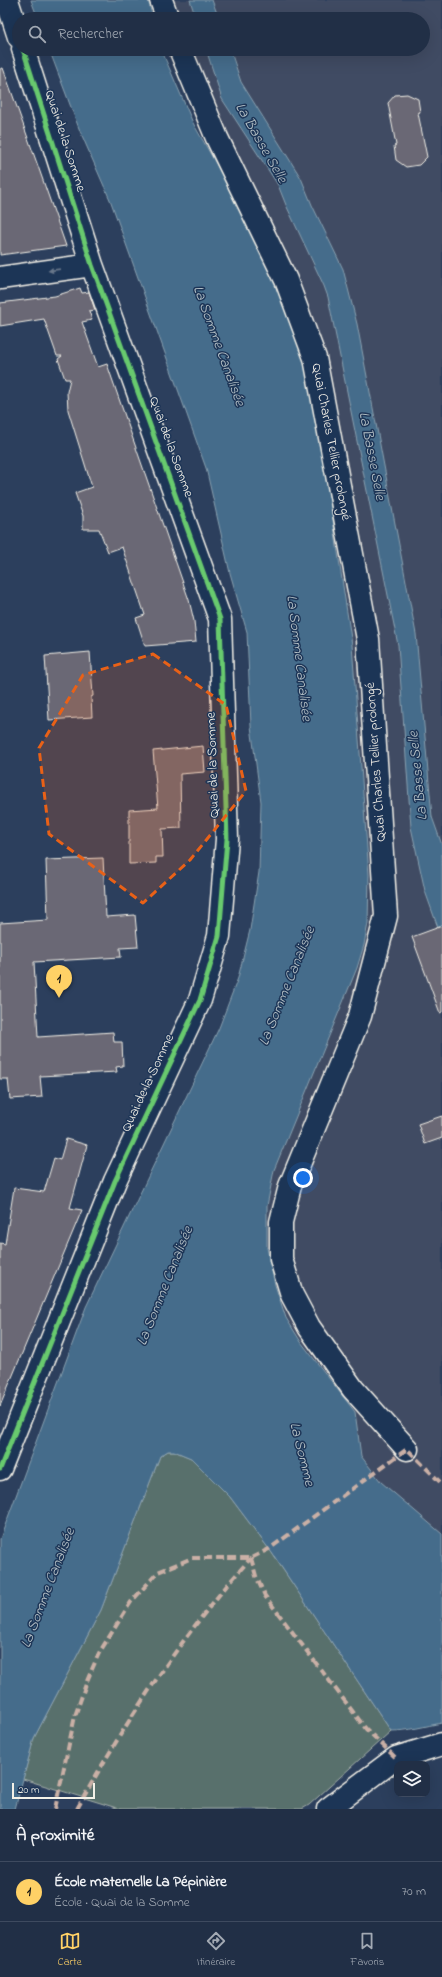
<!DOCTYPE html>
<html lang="fr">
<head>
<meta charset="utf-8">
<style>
  body { margin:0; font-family:"Indie Flower",sans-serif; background:#2d3b51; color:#f1f3f6 }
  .controls { position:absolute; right:12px; bottom:12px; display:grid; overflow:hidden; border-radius:8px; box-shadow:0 4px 16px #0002 }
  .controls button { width:36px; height:36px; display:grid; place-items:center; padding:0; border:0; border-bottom:1px solid #3e4a5f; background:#212f46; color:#f1f3f6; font:20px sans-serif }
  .scale { position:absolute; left:12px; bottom:10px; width:83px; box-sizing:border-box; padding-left:4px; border:2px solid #f4f1e8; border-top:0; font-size:11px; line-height:14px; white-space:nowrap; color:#f4f1e8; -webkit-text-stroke:3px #1d3557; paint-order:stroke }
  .you { position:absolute; left:303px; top:1178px; width:14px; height:14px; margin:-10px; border:3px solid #fff; border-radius:50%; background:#1a73e8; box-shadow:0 0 0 6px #1a73e833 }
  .badge { display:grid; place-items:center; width:26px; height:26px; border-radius:50%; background:#ffd166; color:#111; font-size:13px; font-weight:700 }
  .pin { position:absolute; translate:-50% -33px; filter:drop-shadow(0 1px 2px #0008) }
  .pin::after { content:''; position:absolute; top:21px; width:14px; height:12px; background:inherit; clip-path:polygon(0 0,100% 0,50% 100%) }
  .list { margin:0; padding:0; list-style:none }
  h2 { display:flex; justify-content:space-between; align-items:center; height:52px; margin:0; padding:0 16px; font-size:17px }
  h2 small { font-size:13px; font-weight:400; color:#a2a9b3 }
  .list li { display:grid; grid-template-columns:26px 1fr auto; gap:12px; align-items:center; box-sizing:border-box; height:60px; padding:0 16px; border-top:1px solid #3e4a5f }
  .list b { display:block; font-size:15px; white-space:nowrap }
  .list p { margin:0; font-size:13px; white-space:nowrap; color:#a2a9b3 }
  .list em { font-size:13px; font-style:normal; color:#a2a9b3 }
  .icon { flex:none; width:22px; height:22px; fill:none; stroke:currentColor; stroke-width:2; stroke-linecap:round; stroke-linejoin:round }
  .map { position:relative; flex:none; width:442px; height:1809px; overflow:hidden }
  .search { position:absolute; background:#212f46; box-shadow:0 4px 16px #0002; left:12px; right:12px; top:12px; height:44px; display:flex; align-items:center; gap:10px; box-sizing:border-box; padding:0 14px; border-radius:22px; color:#a2a9b3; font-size:15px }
  .sheet { height:112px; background:#212f46 }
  nav { display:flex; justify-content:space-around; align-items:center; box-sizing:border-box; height:56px; border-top:1px solid #3e4a5f; background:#212f46; font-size:11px; color:#a2a9b3 }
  nav a { display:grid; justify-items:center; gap:2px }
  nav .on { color:#ffd166 }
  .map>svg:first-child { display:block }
</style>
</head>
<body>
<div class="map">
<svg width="442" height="1809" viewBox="0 0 442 1809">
  <rect width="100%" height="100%" fill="#2c3f5d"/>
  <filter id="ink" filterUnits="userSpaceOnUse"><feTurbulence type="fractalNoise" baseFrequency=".025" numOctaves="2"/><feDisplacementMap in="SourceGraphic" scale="8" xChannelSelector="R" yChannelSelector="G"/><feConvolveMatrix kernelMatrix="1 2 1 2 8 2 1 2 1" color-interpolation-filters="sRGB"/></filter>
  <g filter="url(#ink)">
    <path fill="#3f4b64" d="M169 0H442V1550L143 1271 341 893 282 355 185 49H423V19H175Z"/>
    <path fill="#59706c" stroke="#a6b0aa" d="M168 1451H174L191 1458 230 1497 272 1553 391 1731 309 1805 302 1809H120L23 1779 34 1738 101 1610 160 1456Z"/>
    <path fill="#446c8b" stroke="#8aa1b0" d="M31 0H148L153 19H38Z
      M190 0H212L219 19H196Z
      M49 49H161L193 123 271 261 311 376 352 645 369 875 368 923 364 945 357 968 274 1170 267 1206V1248L275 1285 286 1318 301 1342 355 1412 361 1456 381 1482 442 1534V1723C425 1726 409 1731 391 1731L272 1553 230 1497 191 1458 174 1451H168L160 1456 101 1610 34 1738 15 1809H0V1539L86 1307 219 1028 238 978 250 930 259 872 261 802 251 726 247 632 230 573 206 468 111 202 80 131Z
      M206 49H230L241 82 301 178 312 205 343 269 357 324 416 634 432 817 442 845V939L425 891 411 827 398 645 328 297 324 286 286 205 278 185 222 99Z"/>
    <path fill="#6a6875" stroke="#f4f1e8" d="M3 68 39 169 66 246 0 255V69Z
      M407 94 418 99 420 112 418 113 427 157 419 165 406 167 396 160 394 146 396 145 388 103 395 95Z
      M80 288 82 293 89 292 95 310 89 311 92 320 82 322 98 367 107 364 118 396 189 600 194 621 196 642 145 646 136 618 145 615 122 547 108 552 99 529H83V516L75 493 92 487 68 410 67 392 70 379H65L58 359 62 356H57L44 319 0 326V303L55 296Z
      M90 652 93 696 91 697 92 717 49 720 45 656Z
      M203 746 205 772 180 774 181 828 162 829 163 857H156V863L129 864V810L158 808 153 751Z
      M103 858 106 917 135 915 138 947 120 948 121 957 34 962 38 1037 113 1032 114 1042H122L123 1066 116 1067 117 1072 40 1076 42 1097 10 1099 8 1079H0V923L48 920 46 860Z
      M442 926V1012L440 1013 412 937Z
      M442 1116V1138L425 1144 418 1124Z
      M66 1139 87 1145 70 1208 82 1210 0 1406V1243L5 1244 14 1188 44 1192 54 1158 60 1160Z"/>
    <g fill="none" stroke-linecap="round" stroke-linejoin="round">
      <g stroke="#f4f1e8" stroke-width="25">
        <path id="minor" d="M7 0 19 37
          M161 0 168 19
          M180 49 217 138 286 280 315 358 368 639 386 916 360 1016 290 1186 281 1222V1259L292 1295 309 1327 353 1389 407 1449
          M0 278 92 265
          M0 1469 115 1181 200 1000 219 936 227 839 220 619 92 265 23 49
          M328 1809 396 1758 442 1744"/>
      </g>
      <use href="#minor" stroke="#1d3557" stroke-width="22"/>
      <path stroke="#cab0a6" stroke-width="4" stroke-dasharray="8 4" stroke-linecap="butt" d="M251 1558 256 1576 265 1596 366 1729 396 1758
        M55 1809 75 1716 87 1681 99 1653 131 1602 158 1572 192 1558H251L269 1549 407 1449 442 1484
        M77 1809C126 1721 183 1633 251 1558"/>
      <g stroke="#1d3557" stroke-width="8">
        <path id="cycleway" d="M0 1469 115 1181 200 1000 219 936 227 839 220 619 92 265 23 49"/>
      </g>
      <use href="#cycleway" stroke="#67ca6e" stroke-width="5"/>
    </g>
    <defs><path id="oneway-solid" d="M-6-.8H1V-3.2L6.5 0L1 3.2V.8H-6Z"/></defs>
    <use fill="#68778a" href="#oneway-solid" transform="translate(54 270) rotate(172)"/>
  </g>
  <path fill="#e96117" fill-opacity="0.2" stroke="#e96117" stroke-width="3" stroke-dasharray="8 5" stroke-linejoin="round" d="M153 654 226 705 246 791 190 860 143 903 49 834 39 748 83 675Z"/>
  <g text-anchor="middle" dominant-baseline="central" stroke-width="3" stroke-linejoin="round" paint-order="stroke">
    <g font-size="14" fill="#f4f1e8" stroke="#1d3557">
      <text transform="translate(65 141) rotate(72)">Quai de la Somme</text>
      <text transform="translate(331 442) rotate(79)">Quai Charles Tellier prolongé</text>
      <text transform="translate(171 447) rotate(70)">Quai de la Somme</text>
      <text transform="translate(376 762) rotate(-94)">Quai Charles Tellier prolongé</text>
      <text transform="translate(213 765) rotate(-92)">Quai de la Somme</text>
      <text transform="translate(148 1083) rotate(-65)">Quai de la Somme</text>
    </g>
    <g font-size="15" font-style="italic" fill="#b6c2c7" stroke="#1d3557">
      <text transform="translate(261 143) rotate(60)">La Basse Selle</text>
      <text transform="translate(219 346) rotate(70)">La Somme Canalisée</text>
      <text transform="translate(372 456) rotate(79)">La Basse Selle</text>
      <text transform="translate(299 658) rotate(83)">La Somme Canalisée</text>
      <text transform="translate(418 776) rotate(-96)">La Basse Selle</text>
      <text transform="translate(287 986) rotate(-68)">La Somme Canalisée</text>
      <text transform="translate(165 1286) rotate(-68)">La Somme Canalisée</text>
      <text transform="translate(302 1454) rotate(76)">La Somme</text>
      <text transform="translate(48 1588) rotate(-69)">La Somme Canalisée</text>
    </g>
  </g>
</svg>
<div class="controls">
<button><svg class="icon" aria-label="layers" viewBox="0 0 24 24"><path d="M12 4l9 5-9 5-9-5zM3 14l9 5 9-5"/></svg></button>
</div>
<div class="scale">20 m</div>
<div class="you"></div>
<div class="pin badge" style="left:59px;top:998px">1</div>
<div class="search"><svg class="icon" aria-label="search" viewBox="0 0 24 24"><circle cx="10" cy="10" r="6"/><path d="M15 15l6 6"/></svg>Rechercher</div>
</div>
<section class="sheet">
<h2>À proximité<small></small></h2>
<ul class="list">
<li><span class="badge">1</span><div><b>École maternelle La Pépinière</b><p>École · Quai de la Somme</p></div><em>70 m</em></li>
</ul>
</section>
<nav>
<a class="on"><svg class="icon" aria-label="map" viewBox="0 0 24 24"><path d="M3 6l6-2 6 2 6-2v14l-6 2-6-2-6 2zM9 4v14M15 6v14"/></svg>Carte</a>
<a><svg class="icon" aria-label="directions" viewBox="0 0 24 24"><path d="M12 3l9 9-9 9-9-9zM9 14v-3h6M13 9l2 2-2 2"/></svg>Itinéraire</a>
<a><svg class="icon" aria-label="saved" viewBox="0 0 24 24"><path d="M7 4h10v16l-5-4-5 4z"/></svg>Favoris</a>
</nav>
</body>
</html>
